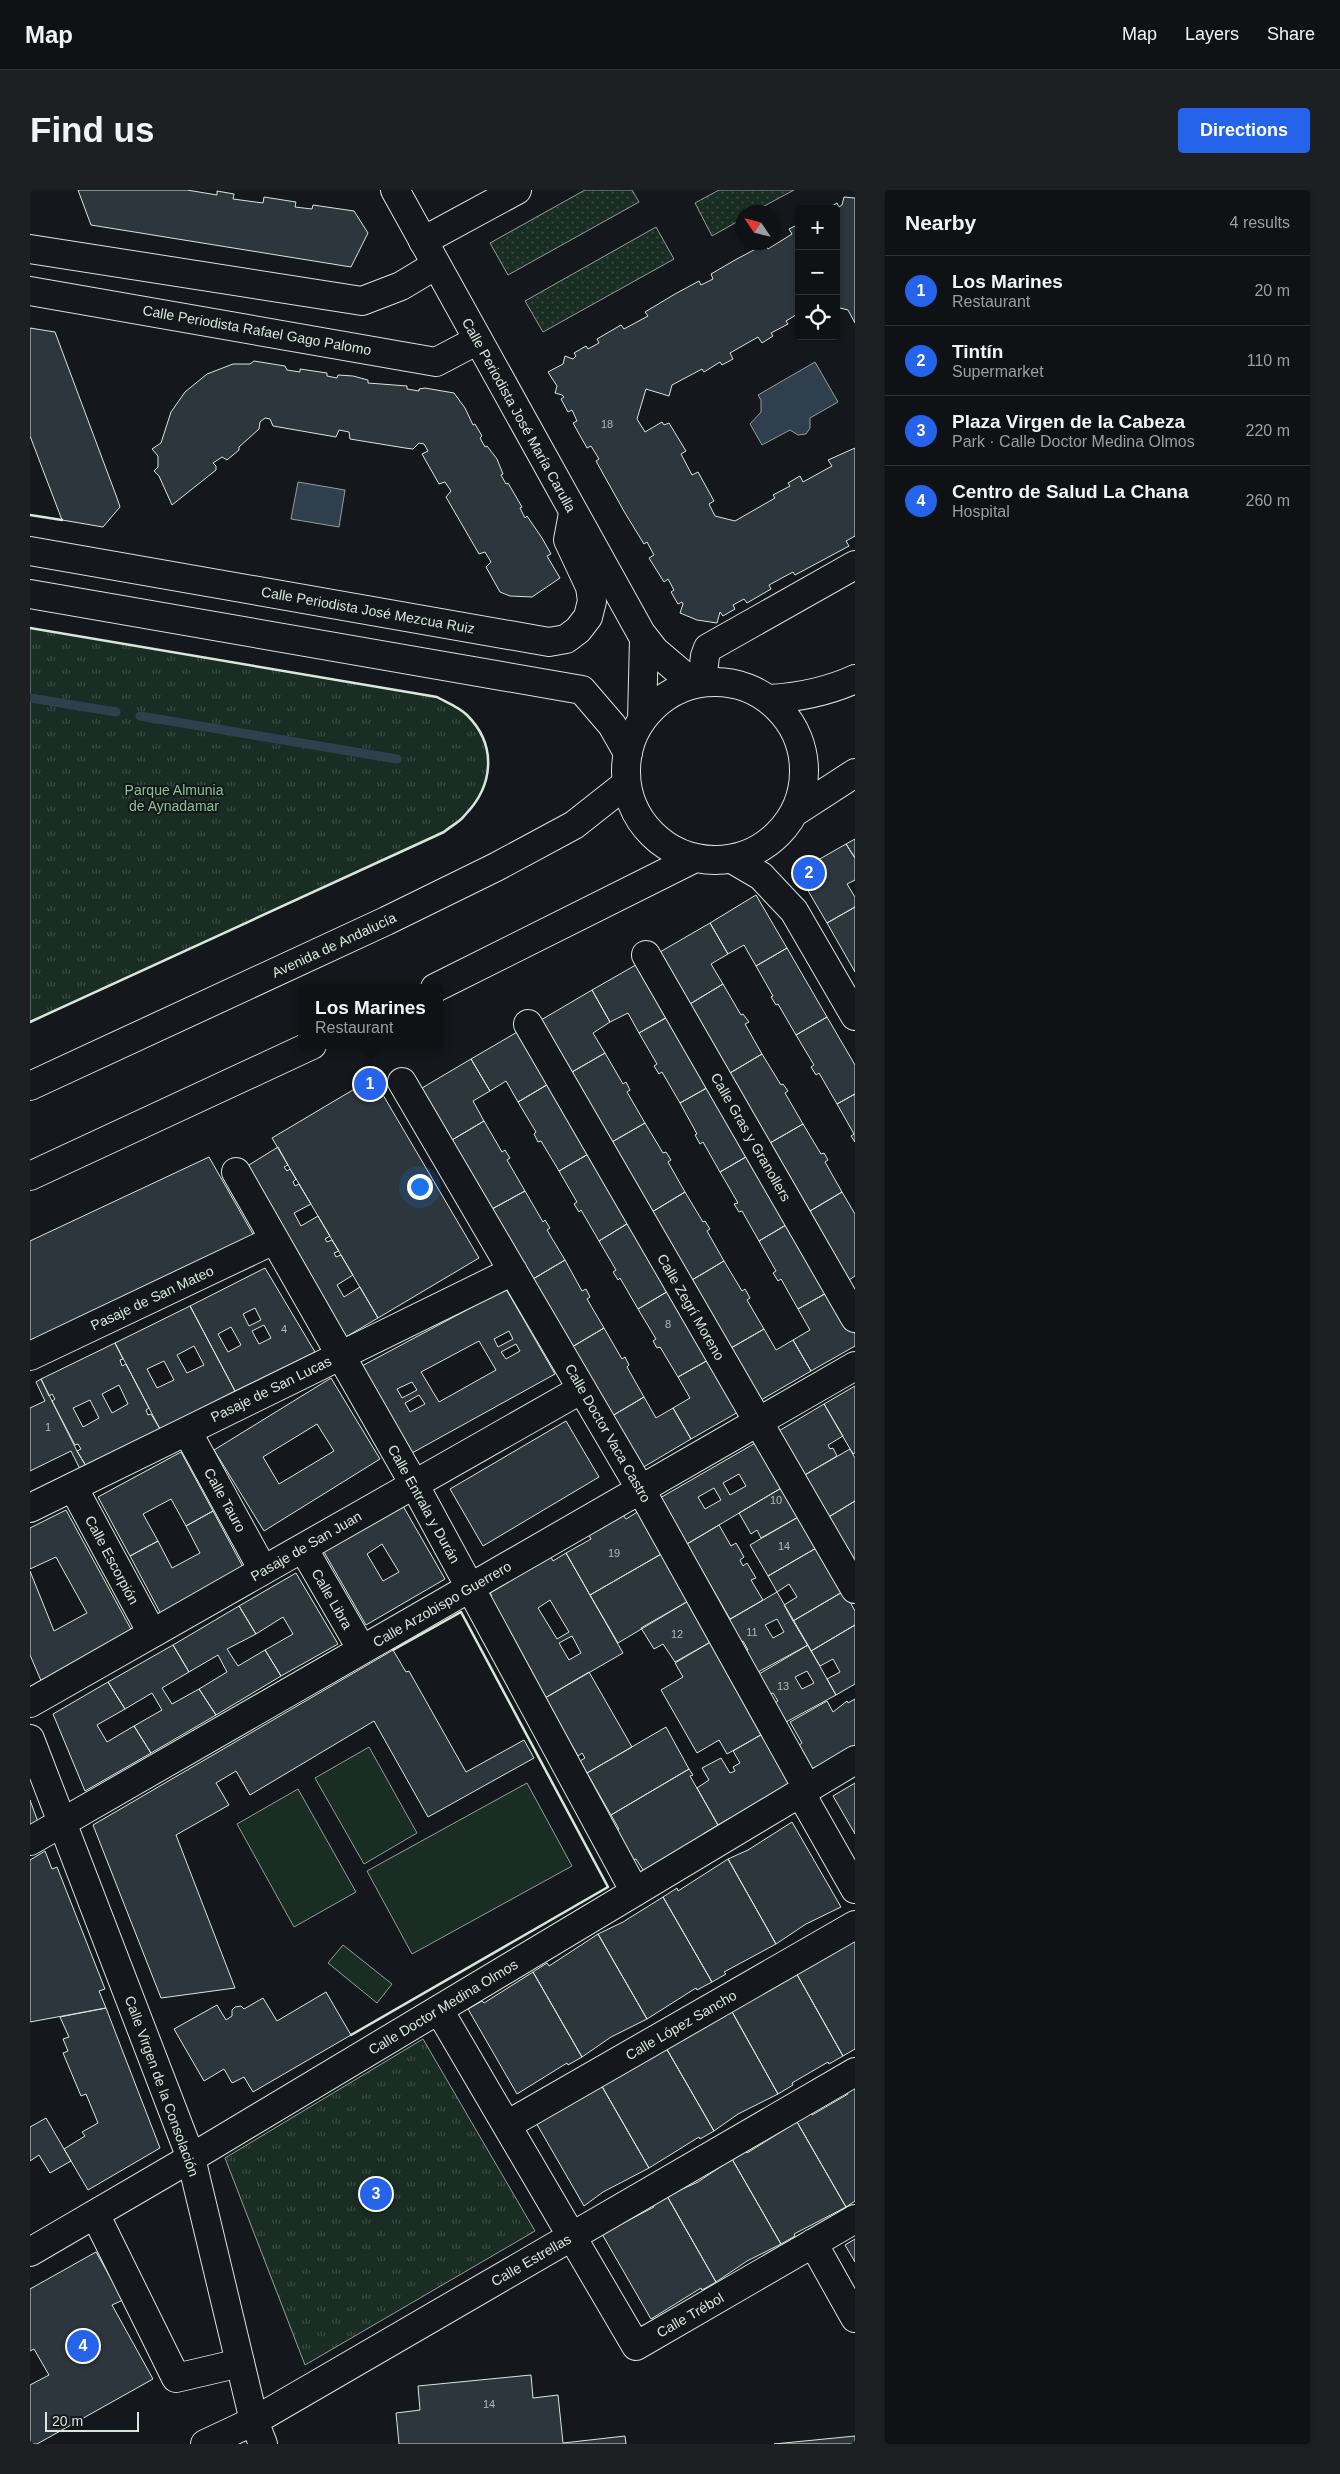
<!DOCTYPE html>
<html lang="en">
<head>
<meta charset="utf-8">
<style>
  body { margin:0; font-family:Helvetica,sans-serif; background:#1d2022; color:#f1f3f6 }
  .controls { position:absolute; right:15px; top:15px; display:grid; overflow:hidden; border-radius:5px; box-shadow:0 1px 4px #0004 }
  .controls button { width:45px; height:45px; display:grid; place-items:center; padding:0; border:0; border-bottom:1px solid #2f3234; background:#0f1215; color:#f1f3f6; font:25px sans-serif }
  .compass { position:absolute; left:705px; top:15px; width:45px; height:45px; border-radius:50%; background:#0f1215; box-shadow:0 1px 4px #0004; rotate:305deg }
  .scale { position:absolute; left:15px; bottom:12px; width:94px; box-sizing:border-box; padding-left:5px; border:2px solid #d8e6dc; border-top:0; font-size:14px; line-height:18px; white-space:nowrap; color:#d8e6dc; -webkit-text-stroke:4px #14181c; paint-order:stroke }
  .you { position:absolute; left:389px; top:996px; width:18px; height:18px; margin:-12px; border:4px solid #fff; border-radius:50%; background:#1a73e8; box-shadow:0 0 0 8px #1a73e833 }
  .badge { display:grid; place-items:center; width:32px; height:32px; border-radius:50%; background:#2563eb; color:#fff; font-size:16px; font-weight:700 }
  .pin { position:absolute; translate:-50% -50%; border:2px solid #fff; box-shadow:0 1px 5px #0006 }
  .popup { position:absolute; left:268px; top:794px; width:145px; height:65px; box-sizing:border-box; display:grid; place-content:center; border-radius:5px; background:#0f1215; filter:drop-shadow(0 1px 4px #0005); font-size:16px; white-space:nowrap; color:#9b9ea0 }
  .popup b { font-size:19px; color:#f1f3f6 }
  .popup::after { content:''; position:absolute; left:50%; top:100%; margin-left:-10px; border:10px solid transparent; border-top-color:#0f1215 }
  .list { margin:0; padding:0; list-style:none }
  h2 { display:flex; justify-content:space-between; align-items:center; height:65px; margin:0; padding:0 20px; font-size:21px }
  h2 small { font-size:16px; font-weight:400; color:#9b9ea0 }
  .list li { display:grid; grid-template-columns:32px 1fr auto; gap:15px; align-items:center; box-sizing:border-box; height:70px; padding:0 20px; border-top:1px solid #2f3234 }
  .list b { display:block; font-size:19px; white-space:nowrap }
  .list p { margin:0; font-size:16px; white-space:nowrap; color:#9b9ea0 }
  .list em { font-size:16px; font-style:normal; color:#9b9ea0 }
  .icon { flex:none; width:28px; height:28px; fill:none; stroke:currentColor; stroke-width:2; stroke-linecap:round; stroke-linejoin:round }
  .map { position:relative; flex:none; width:825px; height:2254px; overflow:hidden; border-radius:5px }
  header { display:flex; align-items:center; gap:30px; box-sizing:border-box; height:70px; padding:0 25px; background:#0f1215; border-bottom:1px solid #2f3234 }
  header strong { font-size:24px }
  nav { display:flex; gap:28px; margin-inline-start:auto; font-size:18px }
  .intro { display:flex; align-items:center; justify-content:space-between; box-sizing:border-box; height:120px; padding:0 30px }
  h1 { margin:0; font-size:35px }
  .button { padding:12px 22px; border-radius:5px; background:#2563eb; color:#fff; font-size:18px; font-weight:700 }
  main { display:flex; gap:30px; padding:0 30px }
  aside { flex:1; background:#0f1215; border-radius:5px; box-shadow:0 1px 4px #0004 }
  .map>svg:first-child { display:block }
</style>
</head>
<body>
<header>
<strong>Map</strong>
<nav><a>Map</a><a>Layers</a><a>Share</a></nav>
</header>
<div class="intro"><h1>Find us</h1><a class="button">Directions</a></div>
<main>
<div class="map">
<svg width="825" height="2254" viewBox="0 0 825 2254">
  <defs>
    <pattern id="grass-tufts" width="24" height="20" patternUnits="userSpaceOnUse" patternTransform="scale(1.25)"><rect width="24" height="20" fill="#1a2d24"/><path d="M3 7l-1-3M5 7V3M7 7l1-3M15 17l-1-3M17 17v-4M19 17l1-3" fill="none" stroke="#3b4b43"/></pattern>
    <pattern id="garden-dots" width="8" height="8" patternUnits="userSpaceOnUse" patternTransform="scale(1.25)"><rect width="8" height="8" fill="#1a2d24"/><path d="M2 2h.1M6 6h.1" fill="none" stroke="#3b4b43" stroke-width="1.8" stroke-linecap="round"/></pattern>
  </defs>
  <rect width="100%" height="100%" fill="#14181c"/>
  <path fill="url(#grass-tufts)" stroke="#939e99" d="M0 438 407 507C416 512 429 517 437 525 467 555 464 595 435 625 430 632 421 636 414 642L0 832Z
    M393 1849 505 2041 275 2175 195 1968Z"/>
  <path fill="url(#garden-dots)" stroke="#939e99" d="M555 0H602L609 12 478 85 460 53Z
    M689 0H764L723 22H712V29L682 46 665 13Z
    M626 37 644 69 513 142 495 111Z"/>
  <path fill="#1a2d24" stroke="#939e99" d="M339 1557 387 1643 334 1674 285 1588Z
    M497 1593 542 1676 382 1764 337 1681Z
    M268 1599 326 1702 264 1737 207 1634Z
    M313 1755 362 1794 347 1813 298 1773Z"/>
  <path fill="#2f3f4d" stroke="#939e99" d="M785 172 808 212 780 228V238L776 244 768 245 760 240 732 255 720 234 731 222V210L728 205Z
    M268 292 315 300 309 337 261 329Z"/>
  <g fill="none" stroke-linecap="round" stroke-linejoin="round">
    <path stroke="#2f3f4d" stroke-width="9" d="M0 508 86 522
      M110 526 367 569"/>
  </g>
  <path fill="#2c363c" stroke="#d8e6dc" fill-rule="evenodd" d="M48 0H157L187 5V1L204 4 203 9 233 13 234 7 266 12 265 17 282 19 283 15 324 21 338 43 321 77 61 35Z
    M814 7 825 8V133L818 120 806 117V19H797L807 13 809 17 812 15Z
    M769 34V123L756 131 758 134 741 143 743 146 732 153 728 147 700 163 703 169 692 175 690 172 674 182 672 179 642 195 639 206 616 199 607 229 615 242 632 232 634 235 639 233 656 261 651 264 661 283 662 285 668 282 684 311 679 314 685 326 705 331 745 308 743 305 760 296 758 293 770 286 773 292 802 276 798 270 825 258V346L816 351 819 356 765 385 763 382 739 395 741 399 717 413 714 409 703 415 705 419 693 426 690 422 687 433 667 430 650 423 653 414 652 412 648 414 641 402 644 400 638 389 634 392 619 368 624 365 617 352 614 354 595 323 566 271 569 269 561 256 557 258 543 233 547 231 542 220 538 222 531 209 534 207 532 205 525 203 527 196 518 182 533 174 535 166 543 169 546 166 544 163 556 156 558 159 569 153 567 149 591 135 594 139 618 126 615 122 645 104 669 91 671 95 683 89 681 84 705 70 735 54 738 59 762 44 759 39Z
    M0 138 25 142 87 308 90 317 73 337 32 330 0 246Z
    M224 171 255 176 257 180 270 182V179L297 183V186L307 188 308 185 323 186 338 190V193L377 196V199L389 201V199L395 198 424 203 435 218 443 235 445 234 452 246 450 248 455 257 457 256 467 269 473 284 471 285 476 294 478 293 492 317 490 318 495 328 497 326 512 348 521 364 517 366 530 388 502 407 480 406 470 402 456 377 461 372 455 362 449 364 416 307 421 301 415 292 409 294 392 264 398 261 394 254 389 253 383 259 375 258 320 249 319 242 309 240 306 247 243 236 240 229 235 228 230 232 229 239 209 257V260L197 270 192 267 183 273 186 276V280L142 315 129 286 124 281 128 277V266L122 259 131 253 141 222 155 202 177 184 203 174H220Z
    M825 649V668L816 654Z
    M816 654 825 668V690L817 694 825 707V717L797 733 767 682Z
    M726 705 757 758 726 776 714 755 698 764 680 733Z
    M825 717V782L797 733Z
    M680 733 698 764 681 774 693 794 660 814 630 762Z
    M757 758 797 827 766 845 748 814 746 815 741 807 743 806 726 776Z
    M611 772 641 825 609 843 598 823 580 832 562 800Z
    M693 794 711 825 713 824 719 832 715 834 732 864 700 883 660 814Z
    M562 800 580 832 563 843 575 863 542 882 511 830Z
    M641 825 682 895 650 913 632 882 629 884 624 876 627 874 609 843Z
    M797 827 825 875V904L807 914 789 883 786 885 781 877 784 875 766 845Z
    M489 841 520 893 488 912 476 891 460 901 441 869Z
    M575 863 593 894 596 892 600 900 597 902 615 933 582 952 542 882Z
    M732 864 751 895 753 894 758 901 755 903 773 934 740 953 700 883Z
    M441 869 460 901 443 911 454 931 422 950 392 898Z
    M343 888 449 1068 348 1128 242 948Z
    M520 893 560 963 529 981 511 951 508 952 504 944 506 942 488 912Z
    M682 895 721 964 690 982 673 952 670 954 665 945 667 944 650 913Z
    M825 904V952L821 946 824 944 807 914Z
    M454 931 472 962 475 960 480 968 477 970 495 1001 462 1019 422 950Z
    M615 933 633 963 636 962 641 970 638 972 655 1002 622 1022 582 952Z
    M773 934 791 964 794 963 798 970 795 972 812 1002 780 1021 740 953Z
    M248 957 258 975 254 977 257 981 260 979 266 989 263 992 265 996 269 994 281 1014 264 1023 271 1036 288 1026 300 1046 295 1049 297 1052 302 1050 309 1061 304 1063 306 1067 311 1065 323 1085 307 1095 314 1107 330 1097 348 1128 314 1148 214 978Z
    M560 963 600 1032 569 1051 551 1020 549 1022 544 1014 547 1012 529 981Z
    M721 964 761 1032 729 1051 712 1021 709 1022 704 1014 708 1013 690 982Z
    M179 967 224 1046 0 1156V1051Z
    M495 1001 513 1032 515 1030 520 1038 517 1040 535 1070 503 1089 462 1019Z
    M655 1002 673 1032 675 1031 680 1039 677 1041 694 1071 662 1090 622 1022Z
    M812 1002 825 1024V1086L819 1090 780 1021Z
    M600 1032 640 1100 608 1119 590 1088 588 1090 583 1082 586 1080 569 1051Z
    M761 1032 800 1101 768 1119 751 1089 748 1091 743 1083 746 1081 729 1051Z
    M535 1070 552 1101 556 1099 560 1107 557 1109 574 1138 542 1157 503 1089Z
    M694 1071 712 1101 715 1099 720 1108 717 1110 734 1139 701 1158 662 1090Z
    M235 1078 285 1162 205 1201 160 1116ZM225 1118 231 1130 219 1136 213 1124ZM234 1135 241 1148 229 1154 222 1141ZM201 1137 211 1155 198 1162 188 1144Z
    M476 1099 525 1184 382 1263 330 1177ZM479 1141 483 1149 468 1157 464 1149ZM449 1151 466 1180 409 1212 391 1182ZM486 1154 490 1161 476 1169 471 1162ZM382 1192 387 1200 372 1208 367 1199ZM389 1205 395 1214 380 1222 375 1213Z
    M640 1100 680 1169 648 1187 630 1157 627 1158 623 1151 626 1149 608 1119Z
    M800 1101 825 1144V1156L781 1181 763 1150 780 1140 768 1119Z
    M160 1116 205 1201 130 1239 85 1153ZM164 1156 174 1175 157 1183 147 1165ZM134 1171 144 1190 127 1198 117 1179Z
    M574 1138 592 1169 595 1167 599 1175 597 1177 614 1207 582 1226 542 1157Z
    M734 1139 746 1160 763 1150 781 1181 731 1210 701 1158Z
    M85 1153 93 1169 90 1170 92 1176 96 1174 119 1218 116 1220 118 1225 121 1224 130 1239 56 1276 47 1261 51 1259 48 1254 45 1255 22 1211 25 1209 22 1204 19 1206 11 1189ZM89 1195 98 1214 82 1223 72 1204ZM60 1210 69 1228 53 1237 43 1218Z
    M680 1169 710 1221 661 1249 643 1218 660 1208 648 1187Z
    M301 1188 350 1269 234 1341 184 1260ZM287 1234 304 1261 249 1294 233 1267Z
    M11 1189 47 1261 56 1276 50 1279 41 1261 0 1281V1218L15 1211 6 1192Z
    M825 1196V1263L823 1264 794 1214Z
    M614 1207 626 1228 643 1218 661 1249 612 1278 582 1226Z
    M794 1214 813 1246 798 1255 800 1259 803 1258 807 1266 773 1286 747 1242Z
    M536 1231 569 1287 453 1356 420 1299Z
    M727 1252 753 1297 657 1354 630 1308ZM709 1284 716 1296 700 1305 693 1293ZM684 1298 691 1310 675 1319 668 1307Z
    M820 1259 825 1268V1311L797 1328 773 1286Z
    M151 1262 183 1321 156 1336 141 1309 113 1324 128 1351 100 1366 68 1307Z
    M753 1297 770 1326 731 1348 727 1340 721 1344 709 1323Z
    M369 1309 415 1389 336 1435 290 1355ZM352 1354 369 1382 353 1391 337 1364Z
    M825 1311V1376L797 1328Z
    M36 1320 102 1441 12 1493 0 1465V1381L24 1441 57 1423 26 1367 0 1379V1338Z
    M183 1321 214 1379 131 1424 100 1366 128 1351 142 1378 170 1363 156 1336Z
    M609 1321 633 1363 560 1405 536 1363 561 1349 559 1345 593 1325 596 1329Z
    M770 1326 788 1357 738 1386 720 1355Z
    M689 1335 701 1356 706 1353 714 1367 710 1370 713 1376 717 1373 726 1388 721 1390 733 1410 700 1429 657 1354Z
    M788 1357 814 1401 763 1431 754 1415 767 1407 759 1394 747 1402 738 1386Z
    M536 1363 593 1463 515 1508 457 1409 462 1406 460 1403 521 1367 523 1371ZM520 1410 539 1442 527 1449 508 1418ZM542 1446 551 1463 539 1470 529 1453Z
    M633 1363 660 1410 588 1453 560 1405Z
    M266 1383 308 1454 251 1486 235 1460 263 1444 253 1427 226 1444 209 1416Z
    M814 1401 825 1421V1435L781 1461 763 1431Z
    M747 1402 778 1455 728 1482 716 1461 718 1460 713 1451 711 1452 699 1430ZM747 1429 754 1442 743 1448 735 1435Z
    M660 1410 684 1450 645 1472 633 1454 624 1459 611 1438Z
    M209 1416 226 1444 197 1459 208 1476 235 1460 251 1486 186 1525 169 1499 197 1482 188 1465 159 1482 143 1455Z
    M825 1435V1494L806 1505 797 1489 810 1482 803 1469 790 1476 781 1461Z
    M684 1450 736 1542 697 1564 689 1550 667 1563 631 1500 653 1487 645 1473Z
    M143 1455 159 1482 132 1498 142 1514 169 1499 186 1525 121 1563 104 1536 132 1520 122 1503 95 1519 78 1492Z
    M778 1455 806 1505 756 1532 745 1513 748 1511 743 1503 740 1504 729 1484ZM777 1481 784 1493 772 1499 765 1487Z
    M363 1460 376 1482 379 1481 436 1582 494 1550 504 1568 398 1627 344 1531 220 1605 206 1581 186 1593 199 1615 146 1645 205 1798 131 1808 63 1635Z
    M559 1482 602 1557 557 1583 550 1571 555 1568 552 1563 548 1566 515 1508Z
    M78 1492 95 1519 67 1535 77 1552 104 1536 121 1563 55 1601 23 1524Z
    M825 1509V1560L788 1581 786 1577 782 1579 768 1556 772 1553 760 1532 797 1511 803 1522 817 1511 818 1513Z
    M636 1537 659 1579 581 1625 557 1583Z
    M736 1542 770 1588 748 1605 746 1601 721 1616 723 1620 702 1633 700 1628 688 1635 667 1598 679 1590 672 1578 691 1568 700 1583 705 1581 703 1577 710 1573 703 1561Z
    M659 1579 663 1585 660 1586 688 1635 673 1644 675 1648 615 1683 606 1669 602 1670 585 1641 589 1639 581 1625Z
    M825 1593V1644L803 1606Z
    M0 1610 8 1632 0 1637Z
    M762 1632 811 1717 776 1734 746 1754 698 1669 718 1660Z
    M15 1661 22 1679 27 1677 75 1799 69 1801 76 1818 0 1832V1670Z
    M698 1669 746 1754 694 1782 696 1784 682 1792 633 1707 647 1698 648 1701Z
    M633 1707 682 1792 667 1800 666 1798 617 1829 568 1744 593 1732Z
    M568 1744 617 1829 581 1847 552 1867 503 1782 517 1773 519 1776Z
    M825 1745V1859L813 1866 765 1781Z
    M765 1781 813 1866 799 1874 798 1872 762 1893 763 1895 748 1904 701 1820Z
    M503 1782 552 1867 538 1875 537 1873 487 1904 438 1819 452 1811 454 1813Z
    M296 1802 321 1845 223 1902 214 1887 202 1893 194 1879 174 1891 144 1839 187 1815 196 1830 202 1826V1820L205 1817 211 1816 214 1819 233 1808 247 1831Z
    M76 1818 130 1958 58 2000 34 1959 55 1946 52 1942 68 1933 56 1904 51 1906 33 1863 38 1861 33 1849 39 1847 30 1827Z
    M701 1820 748 1904 708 1924 684 1941 635 1856Z
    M635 1856 684 1941 670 1949 669 1947 619 1978 570 1893Z
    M570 1893 619 1978 573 2002 554 2016 505 1931Z
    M825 1898V2011L816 2017 767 1932 781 1923 782 1925 818 1904 817 1902Z
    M16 1928 41 1971 20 1983 9 1965 0 1971V1937Z
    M767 1932 816 2017 764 2044 765 2046 751 2054 702 1969 716 1961 717 1963Z
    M702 1969 751 2054 717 2071 686 2092 637 2006 668 1992Z
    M637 2006 686 2092 672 2100 671 2098 621 2129 572 2044 624 2017 623 2014Z
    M825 2049V2072L815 2055Z
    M66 2062 93 2110 82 2115 123 2189 7 2254H0V2195L19 2185 4 2159 0 2161V2099Z
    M501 2185 503 2208 528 2205 533 2253 595 2246 596 2254H369L366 2223 390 2220 388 2196Z
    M825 2246V2254H744Z"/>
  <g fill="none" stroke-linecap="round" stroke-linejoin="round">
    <g stroke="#d8e6dc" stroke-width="30">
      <path id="minor" d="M393 51 487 0
        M0 59 332 111 371 96 406 75
        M0 101 406 172 448 150
        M0 361 519 452 536 449 548 440 558 427 562 411 560 397 538 350 543 323
        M0 404 552 500 582 535 598 563
        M672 492 675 466 678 458 825 375
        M616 765 825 1128
        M498 834 825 1399
        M372 892 611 1300 777 1598
        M206 982 384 1294 605 1702
        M0 1166 244 1050
        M157 1241 233 1380
        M43 1297 122 1443
        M0 1318 483 1081
        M273 1358 332 1460
        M0 1513 552 1199
        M770 1602 825 1699
        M0 1651 825 1176
        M409 1820 606 2156 825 2029
        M477 1935 825 1735
        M65 2024 146 2188 210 2173
        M783 2053 825 2128
        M0 2062 161 1968 825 1570
        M175 2254 224 2231 825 1882"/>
    </g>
    <g stroke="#d8e6dc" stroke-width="30">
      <path id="major" d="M365 0 611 443 625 461 664 494
        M596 581a89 89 0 1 1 178 0a89 89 0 1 1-178 0Z
        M740 509C770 507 797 502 825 489
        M612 529 614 449
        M765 622 825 583
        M702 669 731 686 764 721 825 826
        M405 798 665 668
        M0 896 356 731 466 677 544 635 596 594
        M0 986 282 855
        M0 1549 161 1968 224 2231 233 2254"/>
    </g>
    <use href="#minor" stroke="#14181c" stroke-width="28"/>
    <use href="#major" stroke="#14181c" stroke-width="28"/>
    <path stroke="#d8e6dc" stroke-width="2.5" d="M0 325 32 330
      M0 438 407 507C416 512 429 517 437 525 467 555 464 595 435 625 430 632 421 636 414 642L0 832
      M321 1845 578 1697 431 1422 363 1460"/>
  </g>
  <g text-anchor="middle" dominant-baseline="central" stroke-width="4" stroke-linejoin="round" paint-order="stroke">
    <g font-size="11" fill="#adbab4">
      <text x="577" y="234">18</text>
      <text x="638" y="1134">8</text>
      <text x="254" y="1139">4</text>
      <text x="18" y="1237">1</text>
      <text x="746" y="1310">10</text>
      <text x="754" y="1356">14</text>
      <text x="584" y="1363">19</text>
      <text x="722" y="1442">11</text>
      <text x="647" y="1444">12</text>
      <text x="753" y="1496">13</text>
      <text x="459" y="2214">14</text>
    </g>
    <g font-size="14" fill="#d8e6dc" stroke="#14181c">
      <text transform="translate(227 140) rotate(10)">Calle Periodista Rafael Gago Palomo</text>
      <text transform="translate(489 225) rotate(61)">Calle Periodista José María Carulla</text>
      <text transform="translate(338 420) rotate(10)">Calle Periodista José Mezcua Ruiz</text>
      <text transform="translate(304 755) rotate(-25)">Avenida de Andalucía</text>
      <text transform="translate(721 947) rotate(60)">Calle Gras y Granollers</text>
      <text transform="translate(122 1108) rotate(-25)">Pasaje de San Mateo</text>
      <text transform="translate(661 1117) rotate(60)">Calle Zegrí Moreno</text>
      <text transform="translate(241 1199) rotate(-26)">Pasaje de San Lucas</text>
      <text transform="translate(578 1243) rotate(60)">Calle Doctor Vaca Castro</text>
      <text transform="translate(195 1310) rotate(61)">Calle Tauro</text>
      <text transform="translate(394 1314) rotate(61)">Calle Entrala y Durán</text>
      <text transform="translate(276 1356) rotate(-30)">Pasaje de San Juan</text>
      <text transform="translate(82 1370) rotate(62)">Calle Escorpión</text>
      <text transform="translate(302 1409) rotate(60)">Calle Libra</text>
      <text transform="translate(412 1414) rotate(-30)">Calle Arzobispo Guerrero</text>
      <text transform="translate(413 1817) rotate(-31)">Calle Doctor Medina Olmos</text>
      <text transform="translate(651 1835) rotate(-30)">Calle López Sancho</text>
      <text transform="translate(132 1896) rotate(70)">Calle Virgen de la Consolación</text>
      <text transform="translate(501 2070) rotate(-30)">Calle Estrellas</text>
      <text transform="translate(660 2125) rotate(-30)">Calle Trébol</text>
    </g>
    <g font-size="14" fill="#8ac095" stroke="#14181c">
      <text x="144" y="600">Parque Almunia<tspan x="144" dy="16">de Aynadamar</tspan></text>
    </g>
  </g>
</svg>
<div class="controls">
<button>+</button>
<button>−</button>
<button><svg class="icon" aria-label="locate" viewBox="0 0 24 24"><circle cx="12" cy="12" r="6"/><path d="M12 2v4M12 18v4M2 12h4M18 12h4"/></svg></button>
</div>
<svg class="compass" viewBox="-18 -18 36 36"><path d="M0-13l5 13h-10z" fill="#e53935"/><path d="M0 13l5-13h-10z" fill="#9b9ea0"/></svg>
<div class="scale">20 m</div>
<div class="you"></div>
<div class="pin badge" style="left:340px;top:894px">1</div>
<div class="popup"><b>Los Marines</b>Restaurant</div>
<div class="pin badge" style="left:779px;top:683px">2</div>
<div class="pin badge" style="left:346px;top:2004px">3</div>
<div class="pin badge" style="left:53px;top:2156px">4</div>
</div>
<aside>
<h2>Nearby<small>4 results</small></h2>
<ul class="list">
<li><span class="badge">1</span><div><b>Los Marines</b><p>Restaurant</p></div><em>20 m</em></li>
<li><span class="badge">2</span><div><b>Tintín</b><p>Supermarket</p></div><em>110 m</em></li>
<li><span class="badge">3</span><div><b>Plaza Virgen de la Cabeza</b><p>Park · Calle Doctor Medina Olmos</p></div><em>220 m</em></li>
<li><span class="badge">4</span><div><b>Centro de Salud La Chana</b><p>Hospital</p></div><em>260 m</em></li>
</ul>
</aside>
</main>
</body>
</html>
